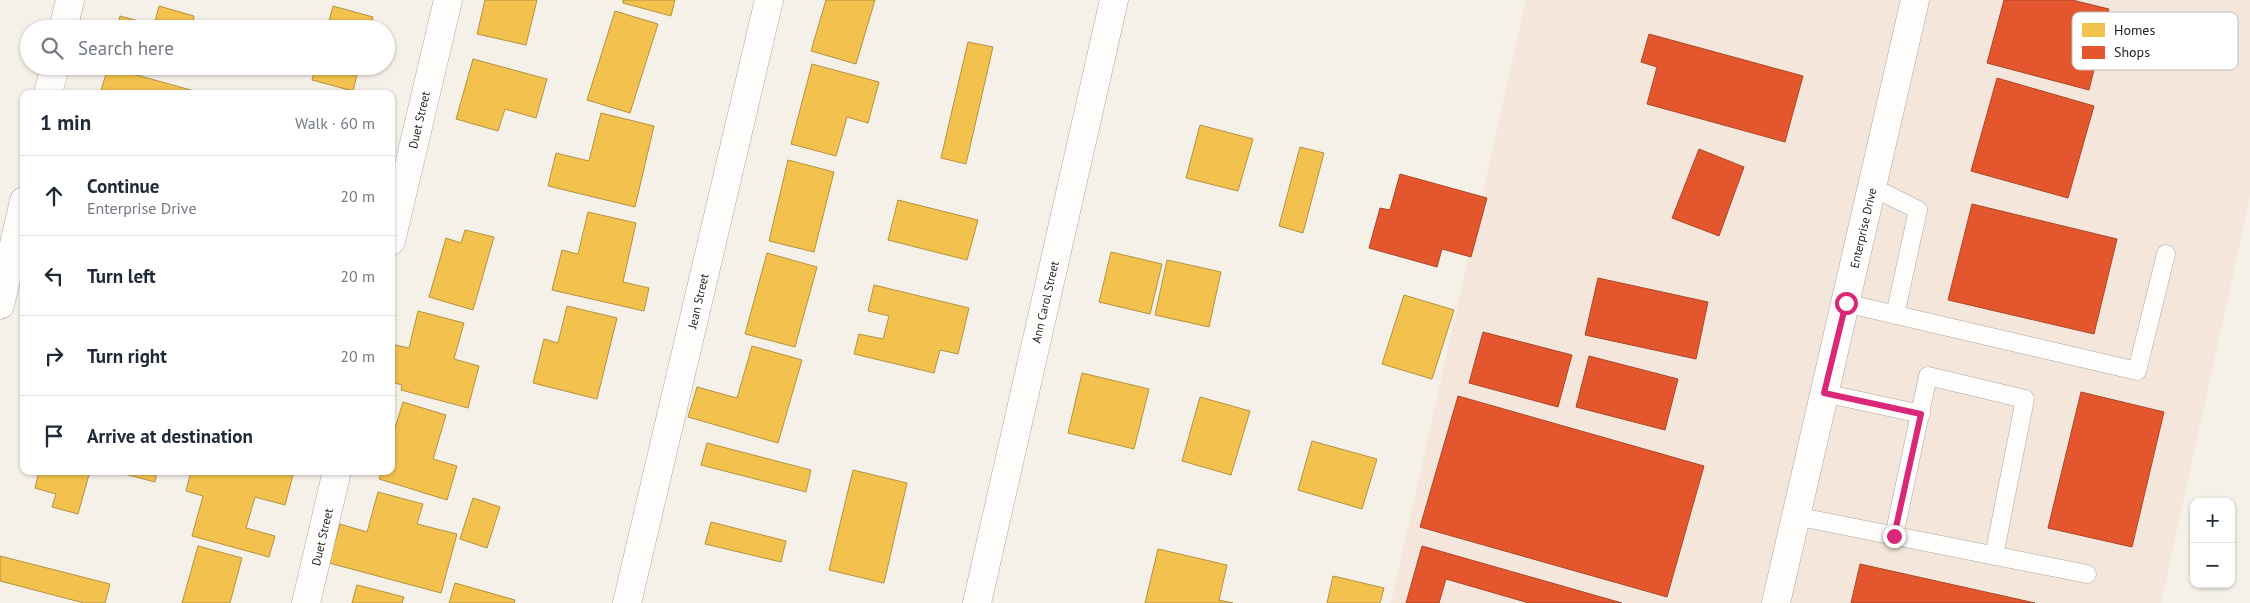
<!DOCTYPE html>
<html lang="en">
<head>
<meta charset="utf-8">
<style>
  body { margin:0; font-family:"PT Sans",sans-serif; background:#f2f2f3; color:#1f2937 }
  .controls { position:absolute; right:15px; bottom:15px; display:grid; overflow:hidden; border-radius:10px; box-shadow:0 1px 4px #0004 }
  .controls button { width:45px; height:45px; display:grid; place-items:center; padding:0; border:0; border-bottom:1px solid #e0e1e3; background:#fff; color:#1f2937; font:25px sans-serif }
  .stop { position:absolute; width:15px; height:15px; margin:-11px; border:4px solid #db2777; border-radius:50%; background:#fff }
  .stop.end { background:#db2777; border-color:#fff; box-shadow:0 1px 5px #0008 }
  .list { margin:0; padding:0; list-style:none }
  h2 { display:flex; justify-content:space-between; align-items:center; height:65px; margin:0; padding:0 20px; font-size:21px }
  h2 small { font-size:16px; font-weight:400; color:#747a83 }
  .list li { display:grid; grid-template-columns:32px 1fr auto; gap:15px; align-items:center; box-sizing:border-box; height:80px; padding:0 20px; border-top:1px solid #e0e1e3 }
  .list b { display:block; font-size:19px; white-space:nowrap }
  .list p { margin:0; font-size:16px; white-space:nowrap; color:#747a83 }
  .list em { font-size:16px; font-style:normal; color:#747a83 }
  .icon { flex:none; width:28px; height:28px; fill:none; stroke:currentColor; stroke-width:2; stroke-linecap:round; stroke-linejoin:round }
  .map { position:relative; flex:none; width:2250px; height:603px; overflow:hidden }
  .search { position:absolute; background:#fff; box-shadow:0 1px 4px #0004; left:20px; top:20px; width:375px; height:55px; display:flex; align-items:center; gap:12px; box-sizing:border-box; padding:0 18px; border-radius:28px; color:#747a83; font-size:19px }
  .panel { position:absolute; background:#fff; box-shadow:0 1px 4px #0004; left:20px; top:90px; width:375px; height:385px; border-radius:10px }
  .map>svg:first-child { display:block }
</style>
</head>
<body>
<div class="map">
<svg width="2250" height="603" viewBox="0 0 2250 603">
  <rect width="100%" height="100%" fill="#f5f1e9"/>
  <path fill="#f4e6db" d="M1526 0H2250V197L2161 603H1391Z"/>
  <path fill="#f2c14e" stroke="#b59240" d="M485 0H537L526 45 477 34Z
    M623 0H675L671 16 623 3Z
    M826 0H875L856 64 811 51Z
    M159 6 194 16 192 26 202 29H117L120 16 154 25Z
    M333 6 373 17 370 29H327Z
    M615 11 658 24 630 113 587 100Z
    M968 42 993 47 966 164 941 158Z
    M473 59 547 79 536 118 505 109 498 131 456 119Z
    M812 64 879 82 868 123 847 117 836 156 791 144Z
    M316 66H359L353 91 312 80Z
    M108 67 205 94H100Z
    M601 113 654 126 635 207 548 186 556 153 589 161Z
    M1200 125 1253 139 1238 191 1186 178Z
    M1300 147 1324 153 1303 233 1279 226Z
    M788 160 834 172 814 252 769 241Z
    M898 200 978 220 967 260 888 240Z
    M588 212 636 223 623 282 649 288 644 311 552 290 562 250 578 254Z
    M465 230 494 237 473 310 429 297 446 238 461 243Z
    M1111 252 1162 264 1150 314 1099 302Z
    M767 253 817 267 795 347 745 334Z
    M1167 260 1221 272 1209 327 1155 315Z
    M874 285 969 308 958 354 940 350 934 373 854 354 859 334 883 339 889 316 868 311Z
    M1404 295 1454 310 1432 379 1382 364Z
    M567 306 617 318 597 399 533 383 544 339 558 343Z
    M418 311 464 323 454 359 479 366 468 408 401 390 402 385 391 382V344L409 348Z
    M752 346 802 360 778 443 688 417 697 387 737 398Z
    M1082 373 1149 389 1134 449 1068 433Z
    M1200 397 1250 411 1231 475 1182 461Z
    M403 402 446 415 433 459 457 466 447 500 379 479 382 471H391V441Z
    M1312 441 1377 459 1362 509 1298 490Z
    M707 443 811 470 806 492 701 465Z
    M853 470 907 483 884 583 829 570Z
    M39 471H90L78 514 52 507 56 494 35 488Z
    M113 471H157L155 482Z
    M191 471H280L293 475 285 505 255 497 246 528 275 536 269 557 192 536 203 496 186 491Z
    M378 492 423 504 417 524 457 534 441 593 329 563 340 524 367 532Z
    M473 498 500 507 487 548 460 539Z
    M711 522 786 541 781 562 705 544Z
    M198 546 242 558 230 603H182Z
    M1158 549 1227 565 1219 600 1233 603H1145Z
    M0 556 110 584 105 603H84L0 581Z
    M1333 576 1384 588 1380 603H1327Z
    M455 583 515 600 514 603H449Z
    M357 585 404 597 402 603H352Z"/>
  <path fill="#e4572e" stroke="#ab4729" d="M2004 0H2072L2109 9 2089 90 1987 63Z
    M1649 34 1803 76 1785 142 1647 104 1657 67 1641 62Z
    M1997 78 2094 106 2068 198 1971 171Z
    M1699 149 1744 167 1719 236 1672 218Z
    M1400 174 1487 198 1471 257 1442 249 1437 267 1369 248 1380 208 1390 210Z
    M1972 204 2117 239 2094 334 1948 300Z
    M1598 278 1708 302 1696 359 1585 335Z
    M1483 332 1572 355 1558 407 1469 383Z
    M1589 356 1678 379 1665 430 1576 407Z
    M2081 392 2164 412 2132 547 2048 528Z
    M1458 396 1704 466 1667 597 1420 527Z
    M1422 546 1622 603H1529L1446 579 1439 603H1406Z
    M1860 564 2035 603H1851Z"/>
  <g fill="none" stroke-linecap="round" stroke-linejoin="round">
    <g stroke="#a9a6a0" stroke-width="19">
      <path id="service" d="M1872 187 1918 210 1895 315
        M1845 303 2137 371 2166 254
        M1824 393 1921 414
        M1795 516 2087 574
        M1894 536 1928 376 2025 399 1994 556"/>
    </g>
    <g stroke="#a9a6a0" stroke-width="29">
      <path id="minor" d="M63 29 70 0
        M48 94 55 66
        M391 241 448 0
        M0 305 24 201
        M306 603 337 471
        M627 603 769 0
        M977 603 1114 0"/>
    </g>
    <g stroke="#a9a6a0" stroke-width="29">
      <path id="tertiary" d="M1776 603 1915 0"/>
    </g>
    <use href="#service" stroke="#fefdfc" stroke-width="18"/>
    <use href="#minor" stroke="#fefdfc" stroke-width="28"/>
    <use href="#tertiary" stroke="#fefdfc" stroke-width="28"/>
  </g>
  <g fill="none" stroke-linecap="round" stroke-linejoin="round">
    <path stroke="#db2777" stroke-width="6" d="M1846 303 1824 393 1921 414 1894 536"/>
  </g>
  <g text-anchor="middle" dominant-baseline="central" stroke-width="5" stroke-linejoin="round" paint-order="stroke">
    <g font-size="12" fill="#26231e" stroke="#fff">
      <text transform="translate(419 120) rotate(-77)">Duet Street</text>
      <text transform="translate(1863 228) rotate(-77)">Enterprise Drive</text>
      <text transform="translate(698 301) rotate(-77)">Jean Street</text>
      <text transform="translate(1045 302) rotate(-77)">Ann Carol Street</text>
      <text transform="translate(322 537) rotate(-77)">Duet Street</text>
    </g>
  </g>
  <rect x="2072" y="12" width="166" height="58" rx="8" fill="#fff" stroke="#bebdbc" stroke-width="1"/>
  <rect x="2082" y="23" width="23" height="14" fill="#f2c14e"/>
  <rect x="2082" y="46" width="23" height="13" fill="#e4572e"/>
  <g font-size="14" fill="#26231e">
    <text x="2114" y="35">Homes</text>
    <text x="2114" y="57">Shops</text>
  </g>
</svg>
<div class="controls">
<button>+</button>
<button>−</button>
</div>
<div class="stop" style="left:1846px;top:303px"></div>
<div class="stop end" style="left:1894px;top:536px"></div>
<div class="search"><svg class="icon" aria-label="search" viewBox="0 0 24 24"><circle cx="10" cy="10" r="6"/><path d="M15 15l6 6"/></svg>Search here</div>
<section class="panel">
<h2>1 min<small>Walk · 60 m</small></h2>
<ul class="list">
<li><svg class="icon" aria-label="ahead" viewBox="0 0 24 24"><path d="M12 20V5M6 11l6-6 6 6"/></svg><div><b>Continue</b><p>Enterprise Drive</p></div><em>20 m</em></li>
<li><svg class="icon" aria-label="left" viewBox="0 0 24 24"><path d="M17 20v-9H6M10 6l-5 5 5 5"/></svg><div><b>Turn left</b></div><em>20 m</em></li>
<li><svg class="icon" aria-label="right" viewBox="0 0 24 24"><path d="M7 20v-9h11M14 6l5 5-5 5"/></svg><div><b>Turn right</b></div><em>20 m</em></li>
<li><svg class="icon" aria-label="arrive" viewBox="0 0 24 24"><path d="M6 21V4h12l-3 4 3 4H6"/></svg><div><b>Arrive at destination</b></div></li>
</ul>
</section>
</div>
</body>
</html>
